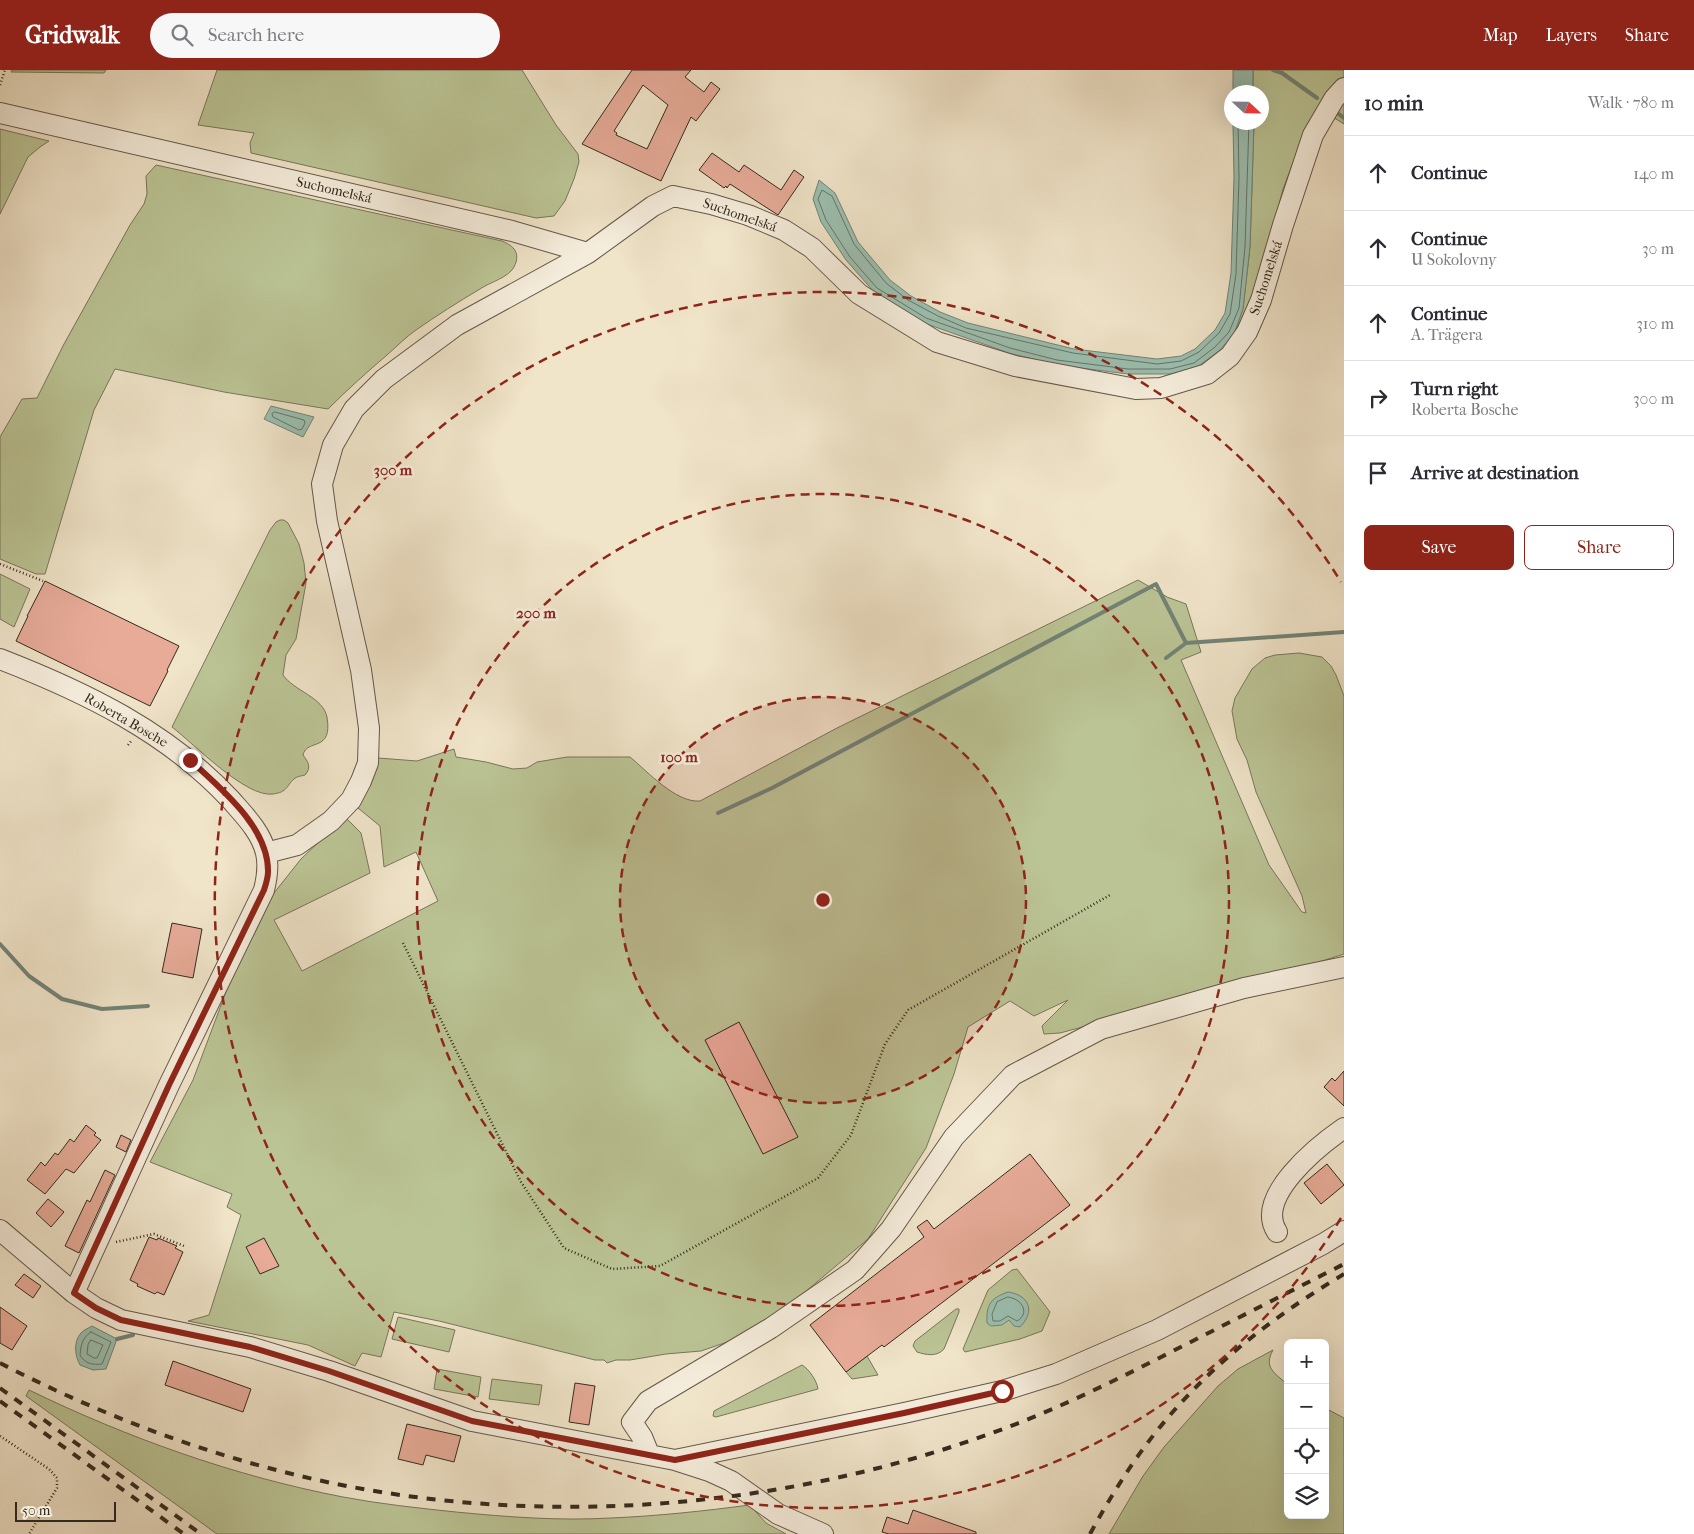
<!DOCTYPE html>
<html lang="en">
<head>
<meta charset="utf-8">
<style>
  body { margin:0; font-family:"IM FELL French Canon",serif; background:#f7f7f7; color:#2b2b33 }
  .controls { position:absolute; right:15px; bottom:15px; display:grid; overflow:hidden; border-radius:8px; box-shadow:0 5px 20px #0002 }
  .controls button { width:45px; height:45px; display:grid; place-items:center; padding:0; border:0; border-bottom:1px solid #e1e1e2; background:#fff; color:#2b2b33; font:25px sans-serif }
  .compass { position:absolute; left:1224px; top:15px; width:45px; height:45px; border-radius:50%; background:#fff; box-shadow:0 5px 20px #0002; rotate:112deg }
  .scale { position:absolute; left:15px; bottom:12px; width:101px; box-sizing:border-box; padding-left:5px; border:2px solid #352a1e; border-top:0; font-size:14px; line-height:18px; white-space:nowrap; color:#352a1e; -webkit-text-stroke:4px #f5eddc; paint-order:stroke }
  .stop { position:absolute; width:15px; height:15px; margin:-11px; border:4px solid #8f2418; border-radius:50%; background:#fff }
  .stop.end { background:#8f2418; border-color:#fff; box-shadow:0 1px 5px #0008 }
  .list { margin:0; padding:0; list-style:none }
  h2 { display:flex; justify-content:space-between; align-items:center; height:65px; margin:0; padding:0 20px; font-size:21px }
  h2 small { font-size:16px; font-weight:400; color:#7c7c81 }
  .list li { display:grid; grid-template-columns:32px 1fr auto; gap:15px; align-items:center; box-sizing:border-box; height:75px; padding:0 20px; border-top:1px solid #e1e1e2 }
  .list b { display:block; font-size:19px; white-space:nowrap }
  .list p { margin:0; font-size:16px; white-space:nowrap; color:#7c7c81 }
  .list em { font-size:16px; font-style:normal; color:#7c7c81 }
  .actions { display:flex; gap:10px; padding:15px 20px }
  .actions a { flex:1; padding:11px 0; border:1px solid #8f2418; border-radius:8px; text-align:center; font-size:18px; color:#8f2418 }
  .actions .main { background:#8f2418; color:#fff }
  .icon { flex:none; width:28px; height:28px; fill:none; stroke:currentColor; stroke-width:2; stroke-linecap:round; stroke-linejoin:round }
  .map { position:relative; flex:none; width:1344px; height:1464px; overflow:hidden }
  header { display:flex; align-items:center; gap:30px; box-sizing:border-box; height:70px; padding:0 25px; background:#8f2418; color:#fff }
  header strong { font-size:24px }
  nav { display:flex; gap:28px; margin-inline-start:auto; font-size:18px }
  .search { width:350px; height:45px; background:#f7f7f7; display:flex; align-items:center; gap:12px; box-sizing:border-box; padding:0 18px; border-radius:28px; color:#7c7c81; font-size:19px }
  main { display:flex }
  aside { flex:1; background:#fff }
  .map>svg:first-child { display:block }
</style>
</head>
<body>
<header>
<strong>Gridwalk</strong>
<div class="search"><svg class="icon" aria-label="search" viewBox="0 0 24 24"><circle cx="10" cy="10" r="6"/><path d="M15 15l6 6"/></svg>Search here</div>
<nav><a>Map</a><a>Layers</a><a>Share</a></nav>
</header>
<main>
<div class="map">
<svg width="1344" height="1464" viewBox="0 0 1344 1464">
  <rect width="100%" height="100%" fill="#f0e4c9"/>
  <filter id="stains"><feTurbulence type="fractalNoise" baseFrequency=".004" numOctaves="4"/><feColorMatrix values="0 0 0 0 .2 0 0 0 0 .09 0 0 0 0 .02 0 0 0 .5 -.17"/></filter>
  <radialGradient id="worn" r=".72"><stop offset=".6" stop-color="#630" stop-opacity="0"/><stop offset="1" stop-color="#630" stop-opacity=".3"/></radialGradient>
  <path fill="#bbc495" stroke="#78775a" d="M12 0H106L104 3 11 2Z
    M217 0H522L556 55 578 84 579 92 574 109 565 131 554 146 536 148 251 83 250 73 254 63 198 55Z
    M1253 0H1344V54L1320 39 1306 59 1283 119 1264 193 1245 253 1234 264 1243 239 1250 177 1254 53 1262 52V22H1253Z
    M0 59 49 71 40 77 28 87 0 144Z
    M156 95 502 171C514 176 521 183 514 197 508 208 490 212 480 219 458 232 436 246 416 260 406 267 396 277 387 285 367 302 347 320 328 339L224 322 115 299 94 340 45 504H36L0 489V367L22 329 37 328 64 274 130 155 144 134 147 124 146 106Z
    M280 450H284L288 453 299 474 304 493 306 513 296 569 286 585 283 605C294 621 323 627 327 647 333 683 307 668 303 685 308 692 312 697 305 705 302 706 297 706 294 709 286 716 288 722 273 724 246 728 194 674 172 657L270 460 276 452Z
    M0 504 30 519 14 557 0 549Z
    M1138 510 1167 527 1186 534 1201 582 1181 590 1269 795 1302 842 1306 843 1302 826 1256 722 1247 690 1237 669 1232 641 1235 628 1252 599 1265 588 1275 585 1299 583 1322 587 1331 596 1336 605 1344 626V884L1294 900 1060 963 1044 964 1042 956 1068 930 1034 946 1010 931 968 957 954 1004 926 1078 868 1169 805 1222 742 1267 701 1281 666 1284 630 1290H616L607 1293 604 1290H595L439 1251 394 1242 381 1287 362 1283 355 1296 308 1275 188 1251 209 1245 241 1145 227 1137 232 1124 150 1092 193 1010 229 914 274 823 301 789 345 747 361 763 370 803 274 850 302 901 438 831 416 782 384 797 380 756 358 738 374 704 378 688 417 691 454 679 456 687 486 692 513 699 527 698 537 692 567 687H630C648 702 676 733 700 731L837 658Z
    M1017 1199 1050 1242 1042 1261 1020 1269 965 1282 963 1279 988 1220 1012 1200Z
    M956 1239H959V1242L944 1279C937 1287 926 1285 917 1282L913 1276 915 1271Z
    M398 1247 455 1260 449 1282 392 1269Z
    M1273 1280C1263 1298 1275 1303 1288 1315V1445H1325V1338L1344 1348V1464H1109L1143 1406 1164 1377 1218 1316 1238 1299Z
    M867 1286 878 1305 852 1309 846 1302Z
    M802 1295C809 1299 817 1311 818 1319L716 1347 713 1346 714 1341Z
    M437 1299 481 1307 478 1327 434 1319Z
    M492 1309 542 1315 539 1335 489 1329Z
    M29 1320C128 1368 234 1406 343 1427 380 1434 418 1438 456 1442 507 1447 560 1451 611 1448 658 1446 704 1441 750 1435L766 1453 786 1464H217L26 1326Z"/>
  <path fill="#9bbfb0" stroke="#728376" d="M1233 0H1253V22H1233Z
    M1233 53H1254L1250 177 1243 239 1234 264 1219 281 1196 298 1170 304H1128L1057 295 1009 283 924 253 874 222 846 190 821 152 813 129 819 110 835 123 858 172 890 210 911 226 940 242 968 253 1074 279 1157 289 1181 286 1195 279 1215 260 1225 243 1231 203 1234 108Z
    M271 336 314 347 303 367 264 349Z
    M1008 1222C1029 1225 1036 1241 1020 1257L1014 1256 1009 1250 1002 1255 991 1256 987 1253C986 1234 991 1228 1008 1222Z
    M92 1256 117 1269 106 1299 93 1300 80 1295C75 1286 73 1272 81 1263 83 1260 89 1258 92 1256Z"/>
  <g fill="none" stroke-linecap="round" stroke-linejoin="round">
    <path stroke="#687467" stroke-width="1" d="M1238 52 1239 108 1236 204 1230 244 1219 263 1199 282 1181 291 1157 294 1073 283 966 258 938 246 908 230 886 213 854 174 832 126 822 120 818 129 826 150 850 187 877 218 926 248 1010 278 1057 290 1128 299H1170L1194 293 1215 277 1229 262 1239 238 1245 177 1249 52
      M275 342 304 350 305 353 302 359 299 360 273 347 272 344Z
      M1008 1227C1023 1229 1030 1244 1017 1251L1008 1246 1000 1251H993L992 1244 997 1232Z
      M91 1262 111 1272 102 1294C93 1295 85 1294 80 1285 81 1275 82 1268 91 1262Z
      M91 1270 103 1275 97 1288H94L87 1284 88 1275Z"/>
    <path stroke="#728376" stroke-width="4" d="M1273 0 1282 3 1317 28
      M1336 42 1344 48
      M1166 588 1186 573
      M718 743 772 718 1156 514 1186 573 1344 562
      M0 874 29 906 62 929 102 939 148 936
      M117 1269 133 1265"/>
  </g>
  <path fill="#e7ab98" stroke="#352a1e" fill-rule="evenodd" d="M632 0H691L685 7 704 22 711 12 720 19 696 51 691 47 661 111 582 74ZM643 15 668 35 647 79 616 65 617 63 614 61Z
    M712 83 739 102 744 95 781 120 794 100 804 107 778 145 730 114 727 118 726 116 724 118 699 100Z
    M45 511 179 576 167 600 168 601 150 636 16 571 28 546H27Z
    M172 853 202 859 193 908 162 902Z
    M739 952 798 1067 763 1084 705 970Z
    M1344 1001V1036L1324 1017 1332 1008 1335 1011Z
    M86 1055 96 1063 94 1065 101 1070 74 1103 66 1099 45 1124 27 1110 41 1092 45 1096 55 1083 58 1085 70 1069 74 1072Z
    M121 1065 131 1070 126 1082 116 1077Z
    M1030 1084 1070 1135 884 1277 882 1275 846 1302 810 1255 924 1167 917 1157 927 1150 934 1159Z
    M1327 1094 1344 1115 1321 1134 1304 1113Z
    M105 1100 115 1105 79 1183 65 1176 87 1130 90 1132Z
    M48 1129 64 1142 51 1157 36 1143Z
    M149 1167 157 1170 158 1168 177 1176 175 1178 183 1182 164 1225 157 1222 155 1224 137 1216 138 1214 130 1210Z
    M264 1168 279 1196 260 1204 246 1177Z
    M24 1204 41 1216 33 1228 15 1215Z
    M0 1237 27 1256 12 1280 0 1273Z
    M173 1291 251 1319 243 1342 165 1315Z
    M575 1313 595 1316 589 1355 569 1352Z
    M407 1354 461 1366 454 1392 426 1385 423 1395 398 1389Z
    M913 1440 976 1462V1464H889L882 1462 887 1447 908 1454Z"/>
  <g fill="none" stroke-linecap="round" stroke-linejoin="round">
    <g stroke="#645849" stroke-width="22">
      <path id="minor" d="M0 43 512 161 588 183
        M0 589C85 622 168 662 231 730 245 746 261 762 266 783 269 796 267 808 264 820L169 1015 74 1223
        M266 783 297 775 331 751 351 730 361 711 368 693 369 658 361 600 327 451 322 414 333 375 354 339 384 309 457 255 588 183 653 136 673 126 711 134 748 145 784 160 812 178 859 224 937 272 1015 296 1136 319 1161 318 1207 304 1230 286 1247 262 1261 230 1283 155 1313 65 1334 29 1344 18
        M0 1160 74 1223 96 1238 121 1250 250 1277 329 1301 472 1351 675 1390 709 1401 731 1411 778 1444 823 1464
        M1277 1162C1254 1127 1318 1076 1344 1058
        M649 1384 642 1367 632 1352 648 1331 771 1258 855 1200 891 1159 954 1067 1013 1005 1101 959 1244 918 1344 897
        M675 1390 904 1343 1002 1321 1056 1304 1157 1260 1323 1174 1344 1161"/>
    </g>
    <path stroke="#352a1e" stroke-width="2.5" stroke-dasharray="1 2.5" stroke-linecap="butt" d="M0 15 5 0
      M0 494 43 511
      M128 675 132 670
      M403 873 521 1112 564 1178 612 1199 660 1196 818 1108 851 1065 885 974 908 940 1110 825
      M116 1172 154 1164 184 1176
      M0 1366 49 1399 57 1408V1418L29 1464"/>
    <use href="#minor" stroke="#f5eddc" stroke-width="20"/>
    <path stroke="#352a1e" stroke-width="4" stroke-dasharray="9 9" stroke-linecap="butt" d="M0 1293C93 1341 190 1379 292 1404 519 1460 772 1443 992 1363 1054 1341 1114 1311 1173 1281 1230 1252 1287 1223 1344 1194
      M0 1318 201 1464
      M0 1331 184 1464
      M1090 1464C1102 1442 1115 1420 1129 1399 1185 1315 1259 1255 1344 1204"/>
  </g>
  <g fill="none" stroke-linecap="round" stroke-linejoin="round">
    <path stroke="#8f2418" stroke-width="6" d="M190 690C220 718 269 757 268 802 268 808 266 814 264 820L169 1015 74 1223 96 1238 121 1250 250 1277 329 1301 472 1351 675 1390 904 1343 1002 1321"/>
  </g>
  <circle cx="823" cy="830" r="203" fill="#8f2418" fill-opacity=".12"/>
  <g fill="none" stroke="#8f2418" stroke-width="2.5" stroke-dasharray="9 6">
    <circle cx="823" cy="830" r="203"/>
    <circle cx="823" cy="830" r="406"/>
    <path d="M1341 1148A608 608 0 1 1 1341 512"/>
  </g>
  <g text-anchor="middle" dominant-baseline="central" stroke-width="5" stroke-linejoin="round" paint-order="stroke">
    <g font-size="14" fill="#352a1e" stroke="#f5eddc">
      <text transform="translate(334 120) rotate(13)">Suchomelská</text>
      <text transform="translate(740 145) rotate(19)">Suchomelská</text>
      <text transform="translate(1266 208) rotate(-72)">Suchomelská</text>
      <text transform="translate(126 650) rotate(30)">Roberta Bosche</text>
    </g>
  </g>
  <circle cx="823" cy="830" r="8" fill="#8f2418" stroke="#f5eddc" stroke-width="2.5"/>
  <g font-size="15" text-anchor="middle" font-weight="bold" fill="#8f2418" stroke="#f5eddc" stroke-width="5" stroke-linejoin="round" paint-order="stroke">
    <text x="393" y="405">300 m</text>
    <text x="536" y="548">200 m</text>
    <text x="679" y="692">100 m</text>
  </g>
  <rect width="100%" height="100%" filter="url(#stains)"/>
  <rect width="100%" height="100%" fill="url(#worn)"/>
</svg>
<div class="controls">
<button>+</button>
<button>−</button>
<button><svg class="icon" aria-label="locate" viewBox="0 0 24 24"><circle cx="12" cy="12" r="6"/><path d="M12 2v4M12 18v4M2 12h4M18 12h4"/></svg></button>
<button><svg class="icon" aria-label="layers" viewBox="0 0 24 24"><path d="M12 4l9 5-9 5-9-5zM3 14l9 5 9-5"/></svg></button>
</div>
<svg class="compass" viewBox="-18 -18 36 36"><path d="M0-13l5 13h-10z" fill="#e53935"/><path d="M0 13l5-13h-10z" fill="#7c7c81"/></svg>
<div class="scale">50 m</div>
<div class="stop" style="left:1002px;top:1321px"></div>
<div class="stop end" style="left:190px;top:690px"></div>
</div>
<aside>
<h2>10 min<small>Walk · 780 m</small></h2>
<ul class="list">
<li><svg class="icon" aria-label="ahead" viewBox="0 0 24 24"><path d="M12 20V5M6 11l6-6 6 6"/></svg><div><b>Continue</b></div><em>140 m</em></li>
<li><svg class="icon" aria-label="ahead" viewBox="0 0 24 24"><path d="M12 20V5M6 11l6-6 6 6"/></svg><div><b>Continue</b><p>U Sokolovny</p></div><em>30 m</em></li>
<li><svg class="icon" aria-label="ahead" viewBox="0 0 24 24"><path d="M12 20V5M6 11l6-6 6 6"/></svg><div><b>Continue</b><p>A. Trägera</p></div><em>310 m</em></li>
<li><svg class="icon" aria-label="right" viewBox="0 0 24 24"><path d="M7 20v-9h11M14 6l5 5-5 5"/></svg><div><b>Turn right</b><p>Roberta Bosche</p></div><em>300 m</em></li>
<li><svg class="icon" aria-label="arrive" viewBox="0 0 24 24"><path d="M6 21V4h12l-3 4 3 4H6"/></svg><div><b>Arrive at destination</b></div></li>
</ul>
<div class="actions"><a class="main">Save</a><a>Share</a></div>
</aside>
</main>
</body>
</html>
